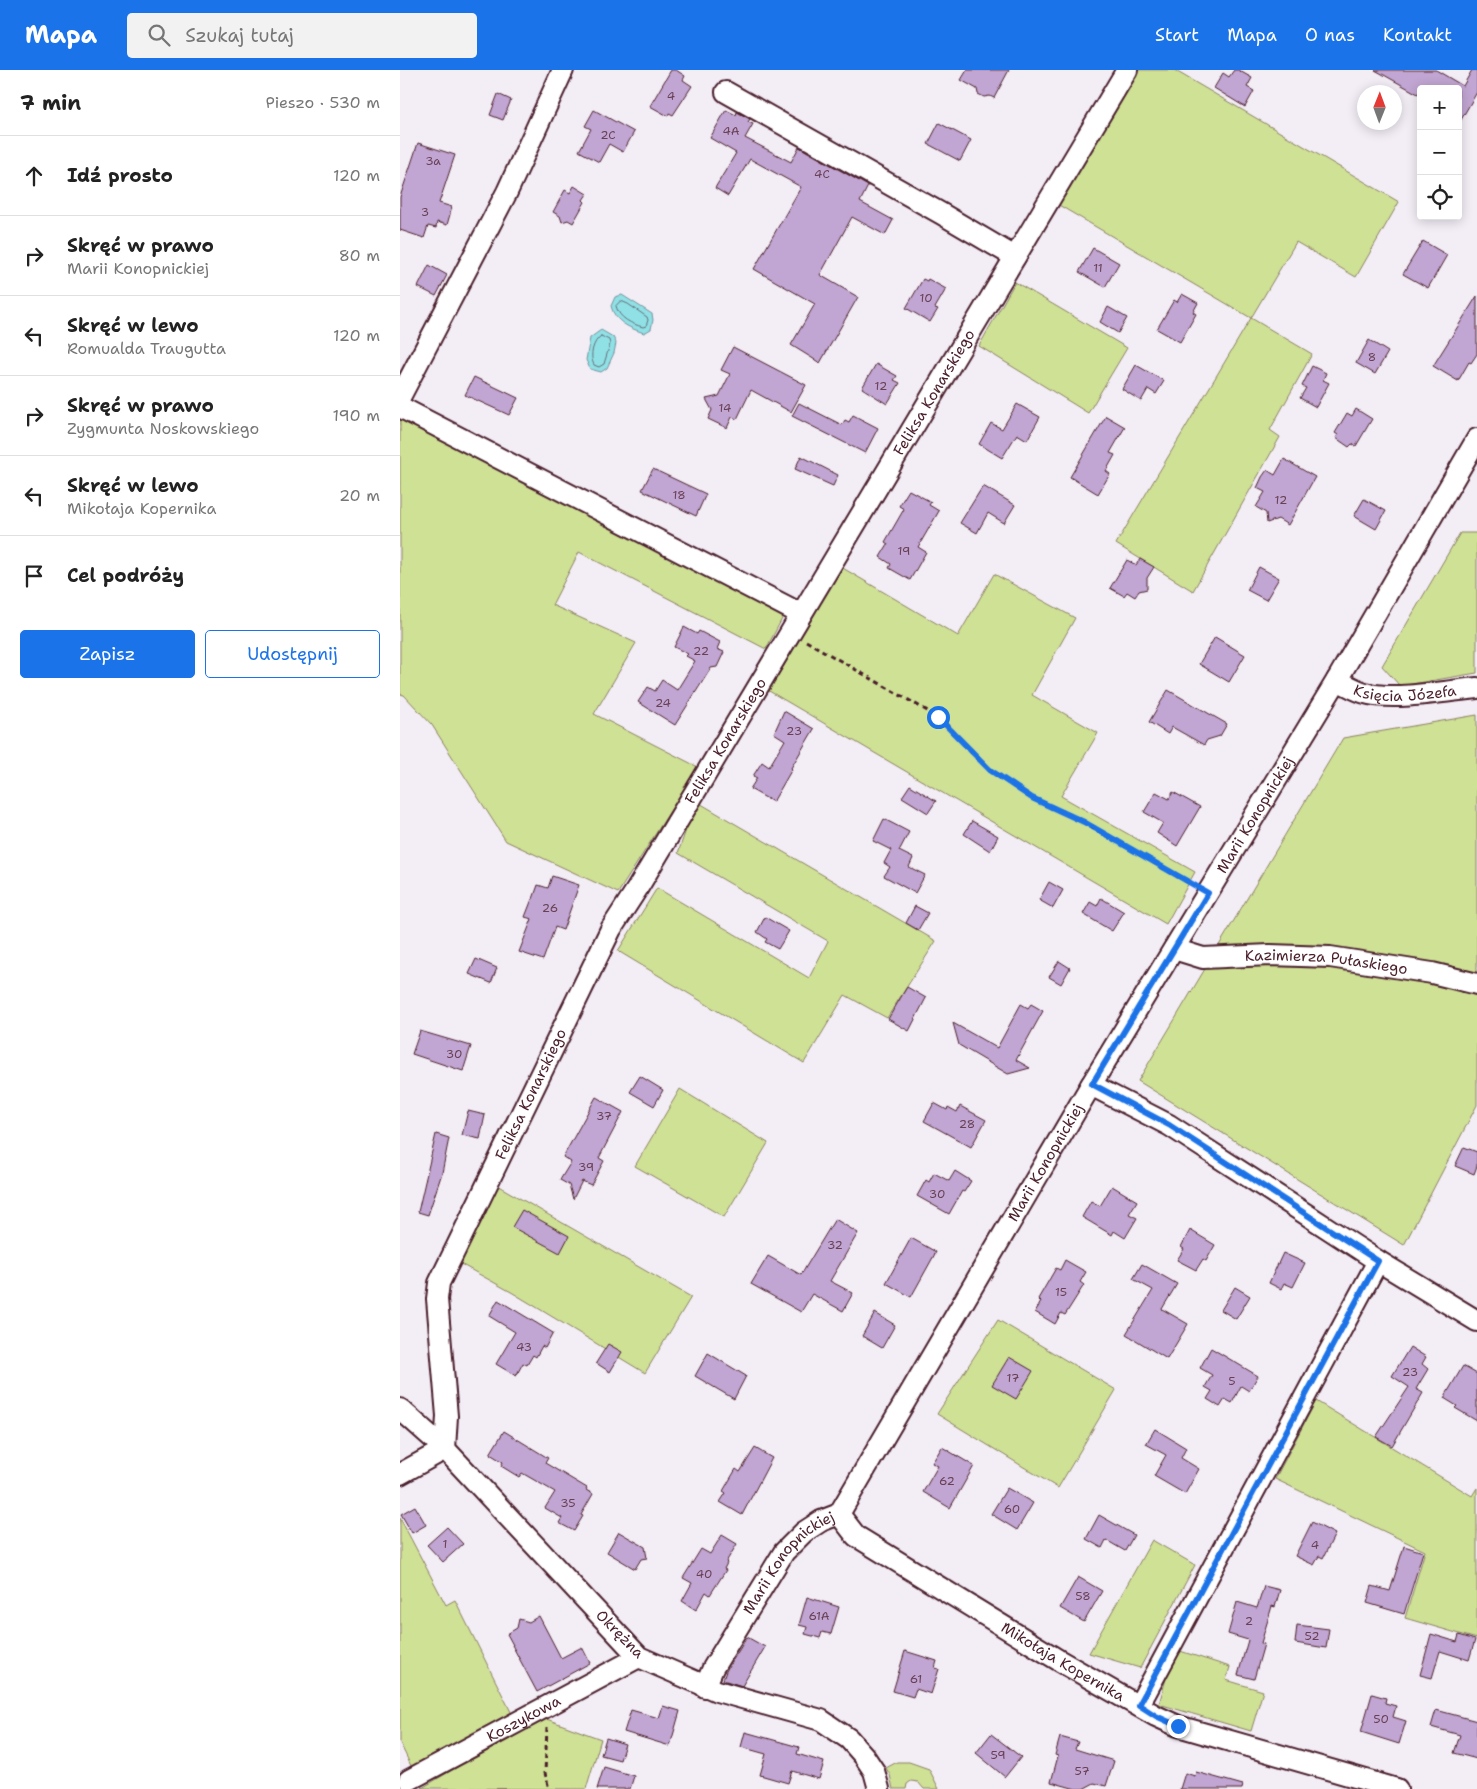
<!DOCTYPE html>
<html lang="pl">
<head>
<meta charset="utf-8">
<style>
  body { margin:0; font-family:"Shantell Sans",sans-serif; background:#f2f2f2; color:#222 }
  .controls { position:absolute; right:15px; top:15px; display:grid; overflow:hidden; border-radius:5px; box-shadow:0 2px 12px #0003 }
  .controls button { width:45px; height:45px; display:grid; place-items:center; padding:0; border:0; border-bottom:1px solid #e0e0e0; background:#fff; color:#222; font:25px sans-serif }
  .compass { position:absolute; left:957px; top:15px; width:45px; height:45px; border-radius:50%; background:#fff; box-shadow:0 2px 12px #0003; rotate:1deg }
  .stop { position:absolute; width:15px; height:15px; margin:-11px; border:4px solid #1a73e8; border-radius:50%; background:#fff }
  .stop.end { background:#1a73e8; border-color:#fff; box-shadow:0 1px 5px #0008 }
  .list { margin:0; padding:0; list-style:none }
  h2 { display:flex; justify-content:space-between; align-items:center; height:65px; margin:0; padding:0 20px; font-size:21px }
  h2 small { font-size:16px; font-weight:400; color:#767676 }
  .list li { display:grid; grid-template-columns:32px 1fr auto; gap:15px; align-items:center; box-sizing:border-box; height:80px; padding:0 20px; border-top:1px solid #e0e0e0 }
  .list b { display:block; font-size:19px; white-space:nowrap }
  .list p { margin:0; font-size:16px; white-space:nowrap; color:#767676 }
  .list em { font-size:16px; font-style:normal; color:#767676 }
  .actions { display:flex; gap:10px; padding:15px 20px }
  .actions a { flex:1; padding:11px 0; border:1px solid #1a73e8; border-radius:5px; text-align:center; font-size:18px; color:#1a73e8 }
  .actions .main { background:#1a73e8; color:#fff }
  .icon { flex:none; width:28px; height:28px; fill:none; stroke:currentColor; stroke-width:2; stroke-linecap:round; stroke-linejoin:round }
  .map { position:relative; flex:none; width:1077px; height:1719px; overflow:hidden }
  header { display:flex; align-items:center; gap:30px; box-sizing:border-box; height:70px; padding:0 25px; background:#1a73e8; color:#fff }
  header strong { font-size:24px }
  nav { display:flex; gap:28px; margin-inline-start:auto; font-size:18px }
  .search { width:350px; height:45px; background:#f2f2f2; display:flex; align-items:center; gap:12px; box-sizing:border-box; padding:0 18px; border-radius:5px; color:#767676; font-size:19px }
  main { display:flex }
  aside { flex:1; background:#fff }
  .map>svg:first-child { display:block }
</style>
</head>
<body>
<header>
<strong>Mapa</strong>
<div class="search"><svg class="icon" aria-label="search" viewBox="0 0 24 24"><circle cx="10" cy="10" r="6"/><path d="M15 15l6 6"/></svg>Szukaj tutaj</div>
<nav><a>Start</a><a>Mapa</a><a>O nas</a><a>Kontakt</a></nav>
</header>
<main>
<aside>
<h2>7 min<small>Pieszo · 530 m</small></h2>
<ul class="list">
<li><svg class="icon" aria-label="ahead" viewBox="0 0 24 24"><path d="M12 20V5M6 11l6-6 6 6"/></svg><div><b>Idź prosto</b></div><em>120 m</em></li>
<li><svg class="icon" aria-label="right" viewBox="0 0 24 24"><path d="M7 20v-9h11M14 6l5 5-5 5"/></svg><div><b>Skręć w prawo</b><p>Marii Konopnickiej</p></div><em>80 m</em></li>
<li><svg class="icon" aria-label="left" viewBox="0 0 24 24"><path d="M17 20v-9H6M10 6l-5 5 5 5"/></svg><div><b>Skręć w lewo</b><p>Romualda Traugutta</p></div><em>120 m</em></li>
<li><svg class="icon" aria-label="right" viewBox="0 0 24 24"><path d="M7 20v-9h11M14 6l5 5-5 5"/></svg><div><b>Skręć w prawo</b><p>Zygmunta Noskowskiego</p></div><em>190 m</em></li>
<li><svg class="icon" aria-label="left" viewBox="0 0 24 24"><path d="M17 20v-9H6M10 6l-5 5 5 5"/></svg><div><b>Skręć w lewo</b><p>Mikołaja Kopernika</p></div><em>20 m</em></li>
<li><svg class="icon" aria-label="arrive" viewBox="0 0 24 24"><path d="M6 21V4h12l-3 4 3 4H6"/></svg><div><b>Cel podróży</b></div></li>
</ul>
<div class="actions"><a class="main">Zapisz</a><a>Udostępnij</a></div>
</aside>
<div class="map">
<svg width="1077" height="1719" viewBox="0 0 1077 1719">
  <rect width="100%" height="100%" fill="#f3edf6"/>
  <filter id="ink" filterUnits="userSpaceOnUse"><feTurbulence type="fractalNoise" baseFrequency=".02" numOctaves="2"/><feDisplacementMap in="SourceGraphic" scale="10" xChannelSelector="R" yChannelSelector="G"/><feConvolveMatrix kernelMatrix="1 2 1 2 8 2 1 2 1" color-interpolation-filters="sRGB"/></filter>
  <g filter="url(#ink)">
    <path fill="#cee195" stroke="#8c8060" d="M734 0H774L999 132 956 207 896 172 851 248 912 284 870 360 880 367 793 521 716 474 851 248 657 134Z
      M615 212 727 278 688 343 579 276Z
      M0 345 384 545 366 579 179 482 152 535 236 573 194 644 298 697 218 823 106 771 32 655 4 625 0 624Z
      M1060 463H1077V603L1000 616 982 596Z
      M441 497 558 566 594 504 675 548 632 625 698 663 661 726 795 802 766 854 369 621Z
      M1077 645V1035L1004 1175 738 1011 943 668Z
      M296 731 536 871 487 948 445 925 404 993 218 881 257 818 409 908 428 871 278 783Z
      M280 1019 368 1073 324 1147 235 1096Z
      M95 1114 291 1227 245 1303 113 1223 57 1192Z
      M598 1250 716 1320 658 1418 537 1344Z
      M916 1331 1072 1426 1077 1418V1569L1005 1548 1025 1481 875 1409Z
      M0 1448 46 1535 55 1530 113 1646 12 1698 0 1673Z
      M752 1470 795 1495 740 1598 689 1583Z
      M780 1581 830 1597 826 1610 863 1621 851 1661 759 1634 767 1605Z
      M141 1647 201 1669 186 1719 22 1718Z
      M497 1692H509L529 1699 539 1719H524L518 1712 511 1711 507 1714 506 1719H493L490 1705 486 1698Z"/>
    <path fill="#8fe1e6" stroke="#73939b" d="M222 225 252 244 253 250 251 259 244 263C229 258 215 252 211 236L215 227Z
      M201 260 213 267 216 273 214 283 207 298 201 302 190 299 186 290 190 268Z"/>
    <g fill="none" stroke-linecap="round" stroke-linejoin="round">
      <path stroke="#666d76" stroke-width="1" d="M221 231 228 234 247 247 248 250 246 256 243 257C232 254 219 249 216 236Z
        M201 266 209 270 210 274 204 294 199 297 194 295C189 286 193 271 201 266Z"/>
    </g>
    <path fill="#c1a5d2" stroke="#4a1f2b" d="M271 0H276L285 6 283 10 292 16 273 45 269 43 268 46 250 36Z
      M567 0H609L594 28 590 26 584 27 578 24 577 19 561 10Z
      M834 0H838L852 8 847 17 854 21 845 37 814 18 823 3 829 7Z
      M975 0H1036L1063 16 1072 0H1077V22L1058 55V19H1021L1018 24Z
      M98 24 111 30 103 50 90 45Z
      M194 40 234 62 223 82 209 74 199 92 179 81 191 59 185 56Z
      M326 40 336 45 337 42 350 49 348 52 353 54 345 68 391 92 399 77 468 116 460 132 493 150 485 165 452 147 420 205 458 227 420 293 391 275 415 234 354 199 401 117 350 89 328 126 315 118 336 83 310 68Z
      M539 53 571 70 560 91 528 74Z
      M18 73 55 85 39 133 52 137 47 155 37 152 36 158 28 156 24 168 0 160V127Z
      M174 116 187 124 183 130 185 132 173 153 168 150 162 152 160 146 153 142 165 120 170 123Z
      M1023 171 1047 185 1028 218 1003 204Z
      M693 178 719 193 705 217 679 202Z
      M29 195 47 205 36 226 18 217Z
      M523 209 527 211 528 209 546 219 535 238 538 239 530 252 506 238Z
      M782 224 798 233 793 242 796 244 780 272 757 259 774 230 777 232Z
      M1077 226V284L1071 293 1069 292 1058 311 1033 296Z
      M708 237 727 248 718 263 700 252Z
      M969 270 988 282 975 304 956 293Z
      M333 277 406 315 391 342 351 320 337 349 332 347 327 358 308 349 312 340 306 329 319 326 330 304 321 300Z
      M476 294 497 306 494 310 500 313 487 334 462 318Z
      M736 295 764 311 756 324 748 319 741 331 722 319Z
      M912 296 926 303 923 310 929 313 916 337 900 328 906 318 902 316Z
      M74 307 118 328 109 345 65 325Z
      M399 333 442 355 445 350 449 352 453 345 478 358 465 383 392 346Z
      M617 334 640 347 627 370 617 364 602 388 579 374 591 353 602 359Z
      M956 339 972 349 956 376 952 374 949 377 936 368 938 365 935 363 947 343 952 346Z
      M706 346 725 357 710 383 715 385 706 401 710 404 698 424 670 407Z
      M401 386 438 405 433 416 395 399Z
      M884 389 915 407 888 455 878 449 867 453 866 443 856 437 865 422 857 418 862 407 867 400 875 405Z
      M253 399 306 424 296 446 242 420Z
      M583 416 615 435 604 453 588 443 577 463 560 453Z
      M509 420 531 432 529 435 539 441 518 477 526 482 510 510 489 498 491 494 480 487 488 474 485 472 504 439 499 436Z
      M964 429 986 441 976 459 954 446Z
      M740 489 754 497 747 508V519L739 521 735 527 727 522 724 526 710 518 727 490 736 495Z
      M859 497 879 508 866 530 847 520Z
      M284 557 297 564 299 561 320 572 317 579 324 582 317 597 311 598 275 655 238 632 248 617 255 621 262 610 277 620 295 591 286 586 288 584 274 577Z
      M815 567 845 585 829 612 799 594Z
      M768 620 827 654 820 666 807 670 804 675 772 657 768 664 749 652Z
      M384 641 414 659 391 698 392 699 373 732 350 719 357 708 353 706 362 692 369 697 385 670 374 663Z
      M510 715 536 731 528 743 502 727Z
      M756 722 769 729 773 722 800 737 777 776 757 763 763 753 744 742Z
      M484 749 509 762 499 781 513 788 509 797 525 805 515 823 484 806 490 797 484 793 491 780 473 771Z
      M572 751 598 766 590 781 564 764Z
      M152 806 179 815 163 860 155 857 143 890 119 882 132 849 125 847 132 829H133L138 815 148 818Z
      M649 812 663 820 653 838 639 830Z
      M701 828 724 842 712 861 683 844 690 832 697 836Z
      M515 836 528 843 518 860 506 853Z
      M365 847 389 861 378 879 365 872 367 869 357 862Z
      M76 889 97 898 91 913 69 904Z
      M659 891 670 898 661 914 649 907Z
      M507 917 526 928 509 961 488 949Z
      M621 934 628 938 631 934 643 941 616 990 630 998 608 1004 559 975 553 953 597 978Z
      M20 961 71 976 63 1001 12 984Z
      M240 1006 263 1020 254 1036 230 1022Z
      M196 1027 223 1042 199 1088 204 1091 191 1115 182 1111 173 1129 169 1115 160 1110 171 1092 163 1087Z
      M534 1033 547 1040 548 1037 557 1042 560 1036 586 1050 571 1077 524 1051Z
      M68 1041 85 1045 80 1069 62 1065Z
      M36 1064 49 1068 42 1103 28 1145 18 1142Z
      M1064 1077 1077 1082V1096L1074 1104 1055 1096Z
      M555 1101 571 1111 564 1122 562 1121 549 1144 517 1126 526 1110 529 1112 534 1103 549 1111Z
      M712 1116 737 1131 729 1144 737 1148 725 1168 714 1161 712 1165 682 1147 691 1131 700 1136Z
      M122 1140 169 1166 160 1183 112 1157Z
      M435 1149 458 1163 430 1211 453 1223 443 1241 412 1224 401 1242 351 1214 368 1186 401 1205Z
      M790 1160 815 1175 806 1191 803 1189 796 1200 777 1190 784 1179 781 1177Z
      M511 1168 536 1182 511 1227 486 1213Z
      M883 1183 905 1193 893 1217 884 1213 881 1219 869 1213Z
      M665 1190 686 1202 680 1212 684 1215 665 1245 661 1243 655 1254 635 1242 641 1232 638 1229 656 1198 660 1200Z
      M742 1194 777 1214 762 1239 788 1254 767 1289 726 1264 753 1220 733 1209Z
      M835 1217 850 1226 836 1249 821 1240Z
      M98 1230 153 1263 145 1278 142 1276 136 1287 133 1285 127 1295 123 1293 116 1306 96 1294 115 1262 89 1246Z
      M475 1243 495 1255 482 1278 462 1266Z
      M208 1274 222 1282 210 1302 196 1293Z
      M1010 1277 1026 1287 1022 1294 1028 1299 1016 1319 1023 1323 992 1376 976 1367 1009 1317 992 1306Z
      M811 1278 858 1306 849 1321 841 1316 832 1333 825 1329 820 1337 807 1329 812 1321 805 1317 812 1305 800 1298Z
      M308 1283 346 1306 334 1329 295 1306Z
      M609 1287 633 1301 616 1329 592 1315Z
      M1063 1296 1077 1304V1351L1055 1338 1057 1336 1044 1328Z
      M755 1359 786 1378 781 1388 799 1399 785 1424 754 1406 766 1385 746 1374Z
      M104 1361 148 1388 145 1393 187 1418 186 1420 193 1424 181 1445 183 1446 174 1461 159 1453 162 1448 145 1438 155 1422 122 1403 119 1407 101 1396 103 1392 90 1384Z
      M542 1377 574 1396 550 1438 523 1422 538 1396 532 1393Z
      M355 1378 372 1388 342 1445 320 1432 326 1423 323 1421 336 1399 340 1402Z
      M607 1418 633 1433 617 1460 591 1444Z
      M15 1436 26 1455 12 1463 1 1444Z
      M699 1445 734 1465 725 1481 706 1470 702 1478 686 1469Z
      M912 1452 935 1464 923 1488 919 1486 914 1495 895 1486Z
      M47 1457 63 1474 43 1492 27 1475Z
      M219 1462 245 1477 247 1488 241 1489 235 1499 207 1482Z
      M322 1465 337 1474 326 1492 327 1493 324 1499 326 1500 310 1525 306 1522 296 1540 282 1531 292 1513 283 1508 301 1479 310 1484Z
      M1004 1476 1023 1482 1004 1544 967 1533 972 1516 990 1521Z
      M678 1507 702 1521 684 1552 660 1538Z
      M864 1516 880 1520 875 1537 872 1536 861 1573 864 1574 854 1609 838 1605 848 1570 828 1564 837 1532 857 1538Z
      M407 1527 439 1537 431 1564 422 1562 420 1568 405 1564 407 1557 399 1555Z
      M139 1546 161 1588 182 1577 190 1593 137 1622 112 1575H113L107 1564 117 1558 119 1549 129 1552Z
      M897 1555 929 1559 926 1578 895 1573Z
      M1031 1564 1057 1572 1059 1565 1075 1570 1069 1590 1040 1581 1032 1608 1020 1605Z
      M347 1567 365 1577 342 1616 323 1610 326 1601Z
      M505 1581 537 1591 535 1598 539 1599 531 1624 516 1619 513 1627 493 1621Z
      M972 1624 986 1628 985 1633 996 1636 993 1647 1006 1651 999 1674 961 1662Z
      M263 1636 280 1641 270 1676 224 1662 231 1640 259 1648Z
      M1036 1640 1077 1651V1689L1054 1683 1060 1665 1031 1657Z
      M345 1662 399 1677 397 1684 424 1692 419 1709 392 1701 388 1713 360 1705 366 1684 341 1677Z
      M591 1664 621 1687 605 1707 576 1683Z
      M660 1667 678 1672 675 1679 714 1691 706 1716 694 1713 683 1719H676L651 1712 658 1686 655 1685Z
      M206 1668 225 1674 220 1690 201 1685Z
      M204 1697 234 1706 230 1719H197Z
      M796 1702 843 1715 842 1719H780L785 1703 795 1706Z"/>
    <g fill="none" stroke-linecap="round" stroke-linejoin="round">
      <g stroke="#4a1f2b" stroke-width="24">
        <g id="minor">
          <path d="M326 22 542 144 615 187"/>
          <path d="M0 327 107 122 163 0"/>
          <path d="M0 337 401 544"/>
          <path id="s1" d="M937 610C947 615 958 622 969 624 998 630 1047 621 1077 618"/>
          <path id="s2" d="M774 879 803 888 870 885 930 887 1032 903 1077 914"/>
          <path d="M691 1015 769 1055 978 1191 1077 1251"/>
          <path d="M0 1339 45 1379 239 1587 317 1621 421 1650 449 1669 464 1686 474 1701 479 1719"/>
          <path id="s3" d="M0 1404 45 1379 47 1346 37 1229 39 1213 211 859 237 819 727 0"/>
          <path id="s4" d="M439 1444 456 1466 660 1591 756 1646 778 1656 997 1719"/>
          <path id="s5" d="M305 1617 313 1598 384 1482 404 1462 421 1451 439 1444 691 1015 937 610 1077 369"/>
          <path d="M739 1635 978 1191"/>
          <path id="s6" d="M9 1710 239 1587"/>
        </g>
      </g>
      <path stroke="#4a1f2b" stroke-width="3" stroke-dasharray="5 4" stroke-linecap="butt" d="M406 571 538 647 590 700 632 728 684 752 792 814
        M147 1657 145 1703 149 1719"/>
      <use href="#minor" stroke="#fff" stroke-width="20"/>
    </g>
  </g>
  <g fill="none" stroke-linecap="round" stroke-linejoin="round" filter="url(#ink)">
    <path stroke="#1a73e8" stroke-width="6" d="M538 647 590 700 632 728 684 752 808 823 692 1014 769 1055 978 1191 739 1635 756 1646 778 1656"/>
  </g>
  <g text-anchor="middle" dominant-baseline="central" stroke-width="4.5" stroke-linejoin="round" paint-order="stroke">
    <g font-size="12" fill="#684055">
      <text x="271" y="26">4</text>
      <text x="331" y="61">4A</text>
      <text x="208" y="65">2C</text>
      <text x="33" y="91">3a</text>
      <text x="422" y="104">4C</text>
      <text x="25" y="142">3</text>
      <text x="698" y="198">11</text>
      <text x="526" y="228">10</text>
      <text x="972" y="287">8</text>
      <text x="481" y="316">12</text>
      <text x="325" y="338">14</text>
      <text x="279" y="425">18</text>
      <text x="881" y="430">12</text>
      <text x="504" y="481">19</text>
      <text x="301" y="581">22</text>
      <text x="263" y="633">24</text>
      <text x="394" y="661">23</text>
      <text x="150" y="838">26</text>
      <text x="54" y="984">30</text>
      <text x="204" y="1046">37</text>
      <text x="567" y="1054">28</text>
      <text x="186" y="1097">39</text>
      <text x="537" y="1124">30</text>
      <text x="435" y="1175">32</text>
      <text x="661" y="1222">15</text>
      <text x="124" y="1277">43</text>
      <text x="1010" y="1302">23</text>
      <text x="613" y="1308">17</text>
      <text x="832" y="1311">5</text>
      <text x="547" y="1411">62</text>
      <text x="168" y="1433">35</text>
      <text x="612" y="1439">60</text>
      <text x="45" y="1474">1</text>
      <text x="915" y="1475">4</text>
      <text x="304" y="1504">40</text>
      <text x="683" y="1526">58</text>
      <text x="419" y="1546">61A</text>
      <text x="849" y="1551">2</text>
      <text x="912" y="1566">52</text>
      <text x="516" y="1609">61</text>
      <text x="981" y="1649">50</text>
      <text x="598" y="1685">59</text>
      <text x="682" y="1701">57</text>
    </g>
    <g font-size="15" fill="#4a1f2b" stroke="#fff">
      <text stroke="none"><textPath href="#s3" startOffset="1238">Feliksa Konarskiego</textPath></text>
      <text stroke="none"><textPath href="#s1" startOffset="71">Księcia Józefa</textPath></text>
      <text stroke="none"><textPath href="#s3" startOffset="832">Feliksa Konarskiego</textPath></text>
      <text stroke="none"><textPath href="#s5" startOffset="1038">Marii Konopnickiej</textPath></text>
      <text stroke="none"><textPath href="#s2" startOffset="154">Kazimierza Pułaskiego</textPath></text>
      <text stroke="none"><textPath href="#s3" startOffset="428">Feliksa Konarskiego</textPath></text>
      <text stroke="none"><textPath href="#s5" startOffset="632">Marii Konopnickiej</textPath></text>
      <text stroke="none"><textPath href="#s5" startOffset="152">Marii Konopnickiej</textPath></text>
      <text transform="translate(220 1564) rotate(45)">Okrężna</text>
      <text stroke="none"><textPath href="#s4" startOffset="270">Mikołaja Kopernika</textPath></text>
      <text stroke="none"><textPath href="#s6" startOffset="130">Koszykowa</textPath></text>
    </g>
  </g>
</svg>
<div class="controls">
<button>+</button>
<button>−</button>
<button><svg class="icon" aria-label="locate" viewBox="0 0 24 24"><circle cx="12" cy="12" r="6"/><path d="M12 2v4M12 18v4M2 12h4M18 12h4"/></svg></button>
</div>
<svg class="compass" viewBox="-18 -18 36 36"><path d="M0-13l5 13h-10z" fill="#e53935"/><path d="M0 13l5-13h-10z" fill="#767676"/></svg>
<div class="stop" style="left:538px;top:647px"></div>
<div class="stop end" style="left:778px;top:1656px"></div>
</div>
</main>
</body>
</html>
